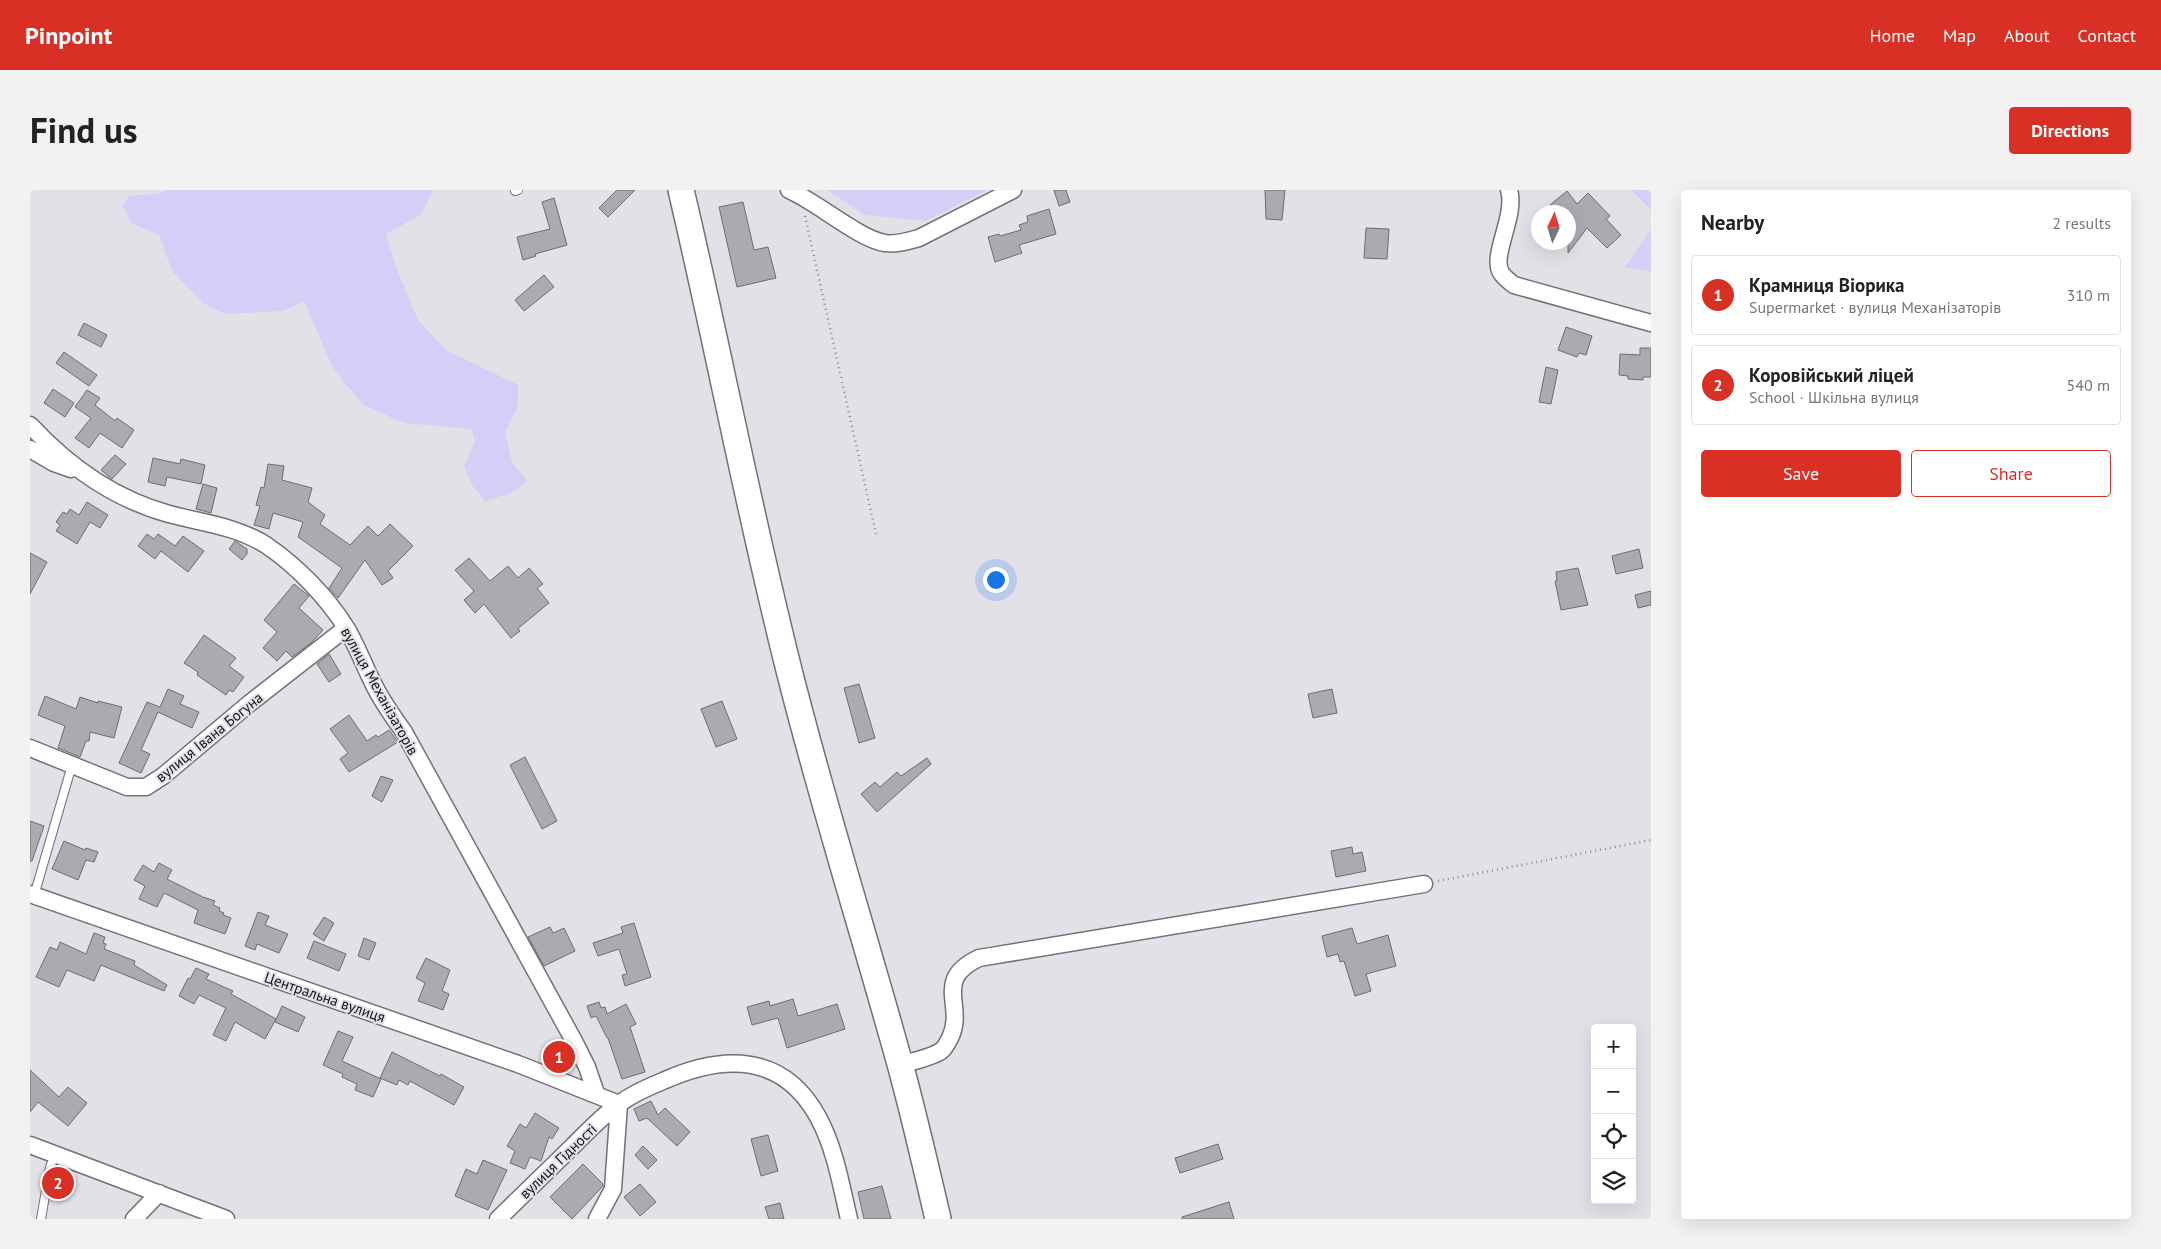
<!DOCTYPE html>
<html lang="en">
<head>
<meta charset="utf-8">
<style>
  body { margin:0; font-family:"PT Sans",sans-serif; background:#f2f2f2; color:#222 }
  .controls { position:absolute; right:15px; bottom:15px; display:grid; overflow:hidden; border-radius:5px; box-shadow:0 5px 20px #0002 }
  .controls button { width:45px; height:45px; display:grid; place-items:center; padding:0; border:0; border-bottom:1px solid #e0e0e0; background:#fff; color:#222; font:25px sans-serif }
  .compass { position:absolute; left:1501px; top:15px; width:45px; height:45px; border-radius:50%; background:#fff; box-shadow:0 5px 20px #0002; rotate:4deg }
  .you { position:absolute; left:965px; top:389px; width:18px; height:18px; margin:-12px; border:4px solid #fff; border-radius:50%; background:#1a73e8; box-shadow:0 0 0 8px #1a73e833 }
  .badge { display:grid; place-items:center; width:32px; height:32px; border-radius:50%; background:#d93025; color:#fff; font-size:16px; font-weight:700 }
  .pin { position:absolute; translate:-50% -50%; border:2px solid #fff; box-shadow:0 1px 5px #0006 }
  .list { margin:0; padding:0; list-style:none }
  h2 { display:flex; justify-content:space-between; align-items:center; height:65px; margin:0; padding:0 20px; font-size:21px }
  h2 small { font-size:16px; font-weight:400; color:#767676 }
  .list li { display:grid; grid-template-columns:32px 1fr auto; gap:15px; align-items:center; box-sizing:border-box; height:80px; margin:0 10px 10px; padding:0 10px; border:1px solid #e0e0e0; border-radius:5px }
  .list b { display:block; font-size:19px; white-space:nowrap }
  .list p { margin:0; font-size:16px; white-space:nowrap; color:#767676 }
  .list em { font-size:16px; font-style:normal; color:#767676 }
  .actions { display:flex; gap:10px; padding:15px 20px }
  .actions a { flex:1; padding:11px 0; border:1px solid #d93025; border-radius:5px; text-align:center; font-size:18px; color:#d93025 }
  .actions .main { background:#d93025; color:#fff }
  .icon { flex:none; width:28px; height:28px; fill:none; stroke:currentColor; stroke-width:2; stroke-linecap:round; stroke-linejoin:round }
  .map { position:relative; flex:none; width:1621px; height:1029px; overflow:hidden; border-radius:5px }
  header { display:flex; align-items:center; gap:30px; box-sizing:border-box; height:70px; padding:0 25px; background:#d93025; color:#fff }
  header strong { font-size:24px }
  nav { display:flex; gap:28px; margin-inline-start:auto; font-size:18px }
  .intro { display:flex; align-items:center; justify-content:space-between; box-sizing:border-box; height:120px; padding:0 30px }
  h1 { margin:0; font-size:35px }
  .button { padding:12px 22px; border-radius:5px; background:#d93025; color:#fff; font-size:18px; font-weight:700 }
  main { display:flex; gap:30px; padding:0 30px }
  aside { flex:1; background:#fff; border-radius:5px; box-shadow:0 5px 20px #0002 }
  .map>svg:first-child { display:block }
</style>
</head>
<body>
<header>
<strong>Pinpoint</strong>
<nav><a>Home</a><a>Map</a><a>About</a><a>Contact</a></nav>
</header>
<div class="intro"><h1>Find us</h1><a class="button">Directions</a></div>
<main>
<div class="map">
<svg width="1621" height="1029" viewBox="0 0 1621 1029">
  <rect width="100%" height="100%" fill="#e2e1e7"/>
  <path fill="#d5cff7" d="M135 0H403L392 24 356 44 367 80 388 130 416 160 488 195V216L475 242 482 272 497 291 481 303 455 311 441 294 434 276 445 252 441 239 374 233 333 215 303 178 274 111 253 121 195 124 173 113 142 81 129 45 101 33 93 15 99 6 131 3Z
    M797 0H957L896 31 835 25Z
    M1601 0H1621V20Z
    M1621 39V82L1595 77Z"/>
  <path fill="#abaab0" stroke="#6d6c72" d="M587 0H605L578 27 569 18Z
    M1024 0H1036L1040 12 1029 16Z
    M1235 0H1255L1252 30 1236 29Z
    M1537 1 1547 14 1558 3 1580 26 1576 29 1591 45 1577 58 1557 38 1538 63V22H1526L1520 15Z
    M524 8 537 55 505 64 506 66 493 70 487 47 520 39 512 12Z
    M713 12 724 60 738 57 746 88 707 97 689 17Z
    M1019 19 1026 44 989 55 992 63 965 72 958 47 969 44 970 46 991 40 989 35 998 32 997 26Z
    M1336 38 1359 39 1357 69 1334 68Z
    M514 85 524 97 494 121 485 110Z
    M54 133 77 145 71 157 48 145Z
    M1536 137 1562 146 1556 165 1549 163 1547 167 1528 160Z
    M1610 158H1621V187H1613V190L1598 189V186L1589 185 1590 164 1610 165Z
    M34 162 67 185 59 196 26 173Z
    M1516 177 1528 180 1521 214 1509 212Z
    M23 199 44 213 35 227 14 213Z
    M57 200 70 208 65 215 85 231 87 228 104 240 92 258 70 243 59 258 45 248 61 228 45 217Z
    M85 265 96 274 82 289 71 280Z
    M123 268 150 274 151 269 175 275 171 294 137 287 135 296 118 292Z
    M238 274 254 276 252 290 282 298 278 312 295 325 290 334 320 355 338 336 348 346 360 334 383 356 358 381 363 388 352 395 335 370 308 408 299 398 312 378 268 347 273 332 243 323 239 339 224 335 230 316 226 315 231 297 234 298Z
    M173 294 187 298 181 323 166 319Z
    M57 312 78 325 70 338 60 332 47 354 26 341 30 335 26 332 33 322 37 324 40 319 49 325Z
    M117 344 124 349 128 344 145 356 153 346 174 361 158 382 131 361 125 369 108 356Z
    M205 351 217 359V364L212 370 199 359Z
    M1609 359 1613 378 1586 384 1582 366Z
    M0 363 17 372 0 404Z
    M439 368 460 391 478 376 488 388 499 378 513 394 507 398 519 413 491 436 488 439 490 441 481 448 454 414 445 423 434 410 444 401 425 380Z
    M1548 378 1558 415 1531 420 1525 391H1527L1526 382Z
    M264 394 279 406 269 418 293 440 281 453 262 467 256 461 247 471 233 458 247 442 234 430Z
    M1621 401V415L1608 418 1605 405Z
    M174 445 206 468 199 476 214 487 203 502 199 500 196 505 167 485 168 482 154 473Z
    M299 464 311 484 299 492 287 474Z
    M829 494 845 548 829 553 814 498Z
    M138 499 154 506 150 514 169 522 162 538 128 522 111 560 120 564 111 583 89 573 117 512 130 517Z
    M1302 499 1307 523 1283 528 1278 504Z
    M15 506 46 519 50 507 68 513V511L92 517 84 548 60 542 59 551H56L50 567 28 558 35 536 8 525Z
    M692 511 707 549 686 557 671 519Z
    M319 525 337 551 346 545 348 547 359 540 368 552 319 582 310 569 318 563 300 539Z
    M495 567 527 631 512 639 480 575Z
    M897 568 901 574 847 622 831 604 845 592 850 597 867 582 871 586Z
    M351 586 363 590 352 612 342 606Z
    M0 631 14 636 2 671H0Z
    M34 651 55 660 56 658 68 662 64 672 56 670 48 690 22 679Z
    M1322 657 1323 664 1332 662 1336 681 1306 687 1301 661Z
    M129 673 142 680 137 689 173 707 185 711 183 715 190 718 189 721 194 723 193 725 201 728 195 744 164 733 168 720 134 703 127 717 109 709 115 696 104 690 113 675 124 682Z
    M228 722 239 726 235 735 258 744 249 763 227 754 225 760 215 756Z
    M294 727 304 733 294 751 283 744Z
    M604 733 621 787 595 796 592 785 597 784 589 759 568 766 563 753 593 743 591 737Z
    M520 737 523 743 534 738 545 761 514 776 498 747Z
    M1322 738 1327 754 1358 745 1366 776 1336 784 1341 801 1325 806 1314 771 1310 772 1308 764 1297 767 1292 746Z
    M64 743 75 747 73 753 76 754 74 759 105 771 104 775 137 795 134 801 71 775 64 791 37 780 29 797 6 787 20 757 27 760 30 752 56 764Z
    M334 748 346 753 339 770 328 766Z
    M284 751 316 764 309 781 277 768Z
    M396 768 420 780 412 801 419 804 413 820 388 811 395 793 386 788Z
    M166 778 179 784 176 789 203 801 201 804 246 829 235 849 205 832 196 851 183 845 196 818 169 805 164 814 149 806 158 788 160 789Z
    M763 809 768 826 807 814 815 839 757 858 748 828 722 835 717 817 739 811 740 816Z
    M569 812 571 818 575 817 577 824 596 814 606 834 600 837 615 882 592 889 578 848H577L566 826 561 828 557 816Z
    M252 816 275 827 268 842 245 832Z
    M308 841 323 847 312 871 351 889 343 907 325 900 327 894 312 887 313 884 293 875Z
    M362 862 410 886 411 884 434 897 424 915 380 891 378 895 369 890 367 895 350 888Z
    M0 880 29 907 38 897 57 913 38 936 8 912 0 922Z
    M621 911 628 925 635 918 660 942 647 956 617 928 609 931 604 919Z
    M505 923 529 938 522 949 519 947 511 971 500 967 495 979 480 973 485 961 477 956 490 934 496 938Z
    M738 945 748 981 731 986 721 949Z
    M1188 954 1193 969 1150 983 1145 968Z
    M613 956 627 970 618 979 605 965Z
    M453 970 477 980 458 1020 425 1006 436 979 447 984Z
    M553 974 573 994V996L542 1029 520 1007Z
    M610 994 626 1012 610 1026 594 1007Z
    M852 996 861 1029H834L828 1002Z
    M1199 1012 1204 1029H1152V1027Z
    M750 1013 754 1029H739L735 1017Z"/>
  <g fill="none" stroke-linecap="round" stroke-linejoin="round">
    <g stroke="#727177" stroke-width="10">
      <path id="service" d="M485 1 488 0
        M4 706 42 575
        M11 1029 20 977 25 965"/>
    </g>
    <g stroke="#727177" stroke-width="19">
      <path id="minor" d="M759 0C787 12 829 49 855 53 866 55 878 51 889 48L983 0
        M1479 0C1487 26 1459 68 1472 84 1475 88 1480 92 1484 95L1621 133
        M0 235C38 276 84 309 139 324 172 333 206 336 236 355 267 376 297 407 317 439 328 458 335 478 345 497 353 513 364 528 374 542L544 851 557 877 566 903
        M0 259 24 273 41 279
        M0 558 97 597H116L133 586 220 513 316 438
        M0 704 488 874 589 914
        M870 875C881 872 902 867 911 861 914 859 918 852 920 848 936 816 902 790 949 768L1394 694
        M0 955 196 1029
        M104 1029 129 1003
        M468 1029C493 1005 517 981 542 957 557 942 572 926 590 913 603 904 618 897 633 891 693 864 753 863 788 927 805 958 811 995 819 1029
        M567 1029 583 999 589 914"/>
    </g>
    <g stroke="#727177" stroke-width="28">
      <path id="primary" d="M651 0C689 161 719 323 760 484 793 615 834 744 870 874 884 925 896 977 908 1029"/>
    </g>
    <path stroke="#8a8a8e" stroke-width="2.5" stroke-dasharray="1 4" stroke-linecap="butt" d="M775 26 846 344
      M1408 691 1621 650"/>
    <use href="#service" stroke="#fff" stroke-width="8"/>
    <use href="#minor" stroke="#fff" stroke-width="16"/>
    <use href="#primary" stroke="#fff" stroke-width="25"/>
  </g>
  <g text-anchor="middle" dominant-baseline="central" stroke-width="4" stroke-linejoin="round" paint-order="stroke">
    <g font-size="15" fill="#141416" stroke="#e2e1e7">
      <text transform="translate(350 501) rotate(61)">вулиця Механізаторів</text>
      <text transform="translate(179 547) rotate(-39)">вулиця Івана Богуна</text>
      <text transform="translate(295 807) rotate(19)">Центральна вулиця</text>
      <text transform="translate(528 971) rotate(-44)">вулиця Гідності</text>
    </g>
  </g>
</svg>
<div class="controls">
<button>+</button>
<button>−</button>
<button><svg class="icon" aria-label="locate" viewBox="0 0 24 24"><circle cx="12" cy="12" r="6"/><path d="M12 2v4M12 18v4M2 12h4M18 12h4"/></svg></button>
<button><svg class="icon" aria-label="layers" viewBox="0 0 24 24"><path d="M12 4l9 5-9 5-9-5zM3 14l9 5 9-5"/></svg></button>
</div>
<svg class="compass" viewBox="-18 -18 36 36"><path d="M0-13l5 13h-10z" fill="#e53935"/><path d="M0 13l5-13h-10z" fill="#767676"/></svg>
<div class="you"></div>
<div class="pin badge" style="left:529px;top:867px">1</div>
<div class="pin badge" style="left:28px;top:993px">2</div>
</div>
<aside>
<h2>Nearby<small>2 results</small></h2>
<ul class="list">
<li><span class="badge">1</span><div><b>Крамниця Віорика</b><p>Supermarket · вулиця Механізаторів</p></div><em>310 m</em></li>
<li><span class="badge">2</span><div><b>Коровійський ліцей</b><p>School · Шкільна вулиця</p></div><em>540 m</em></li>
</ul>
<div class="actions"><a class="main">Save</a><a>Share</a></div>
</aside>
</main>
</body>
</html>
